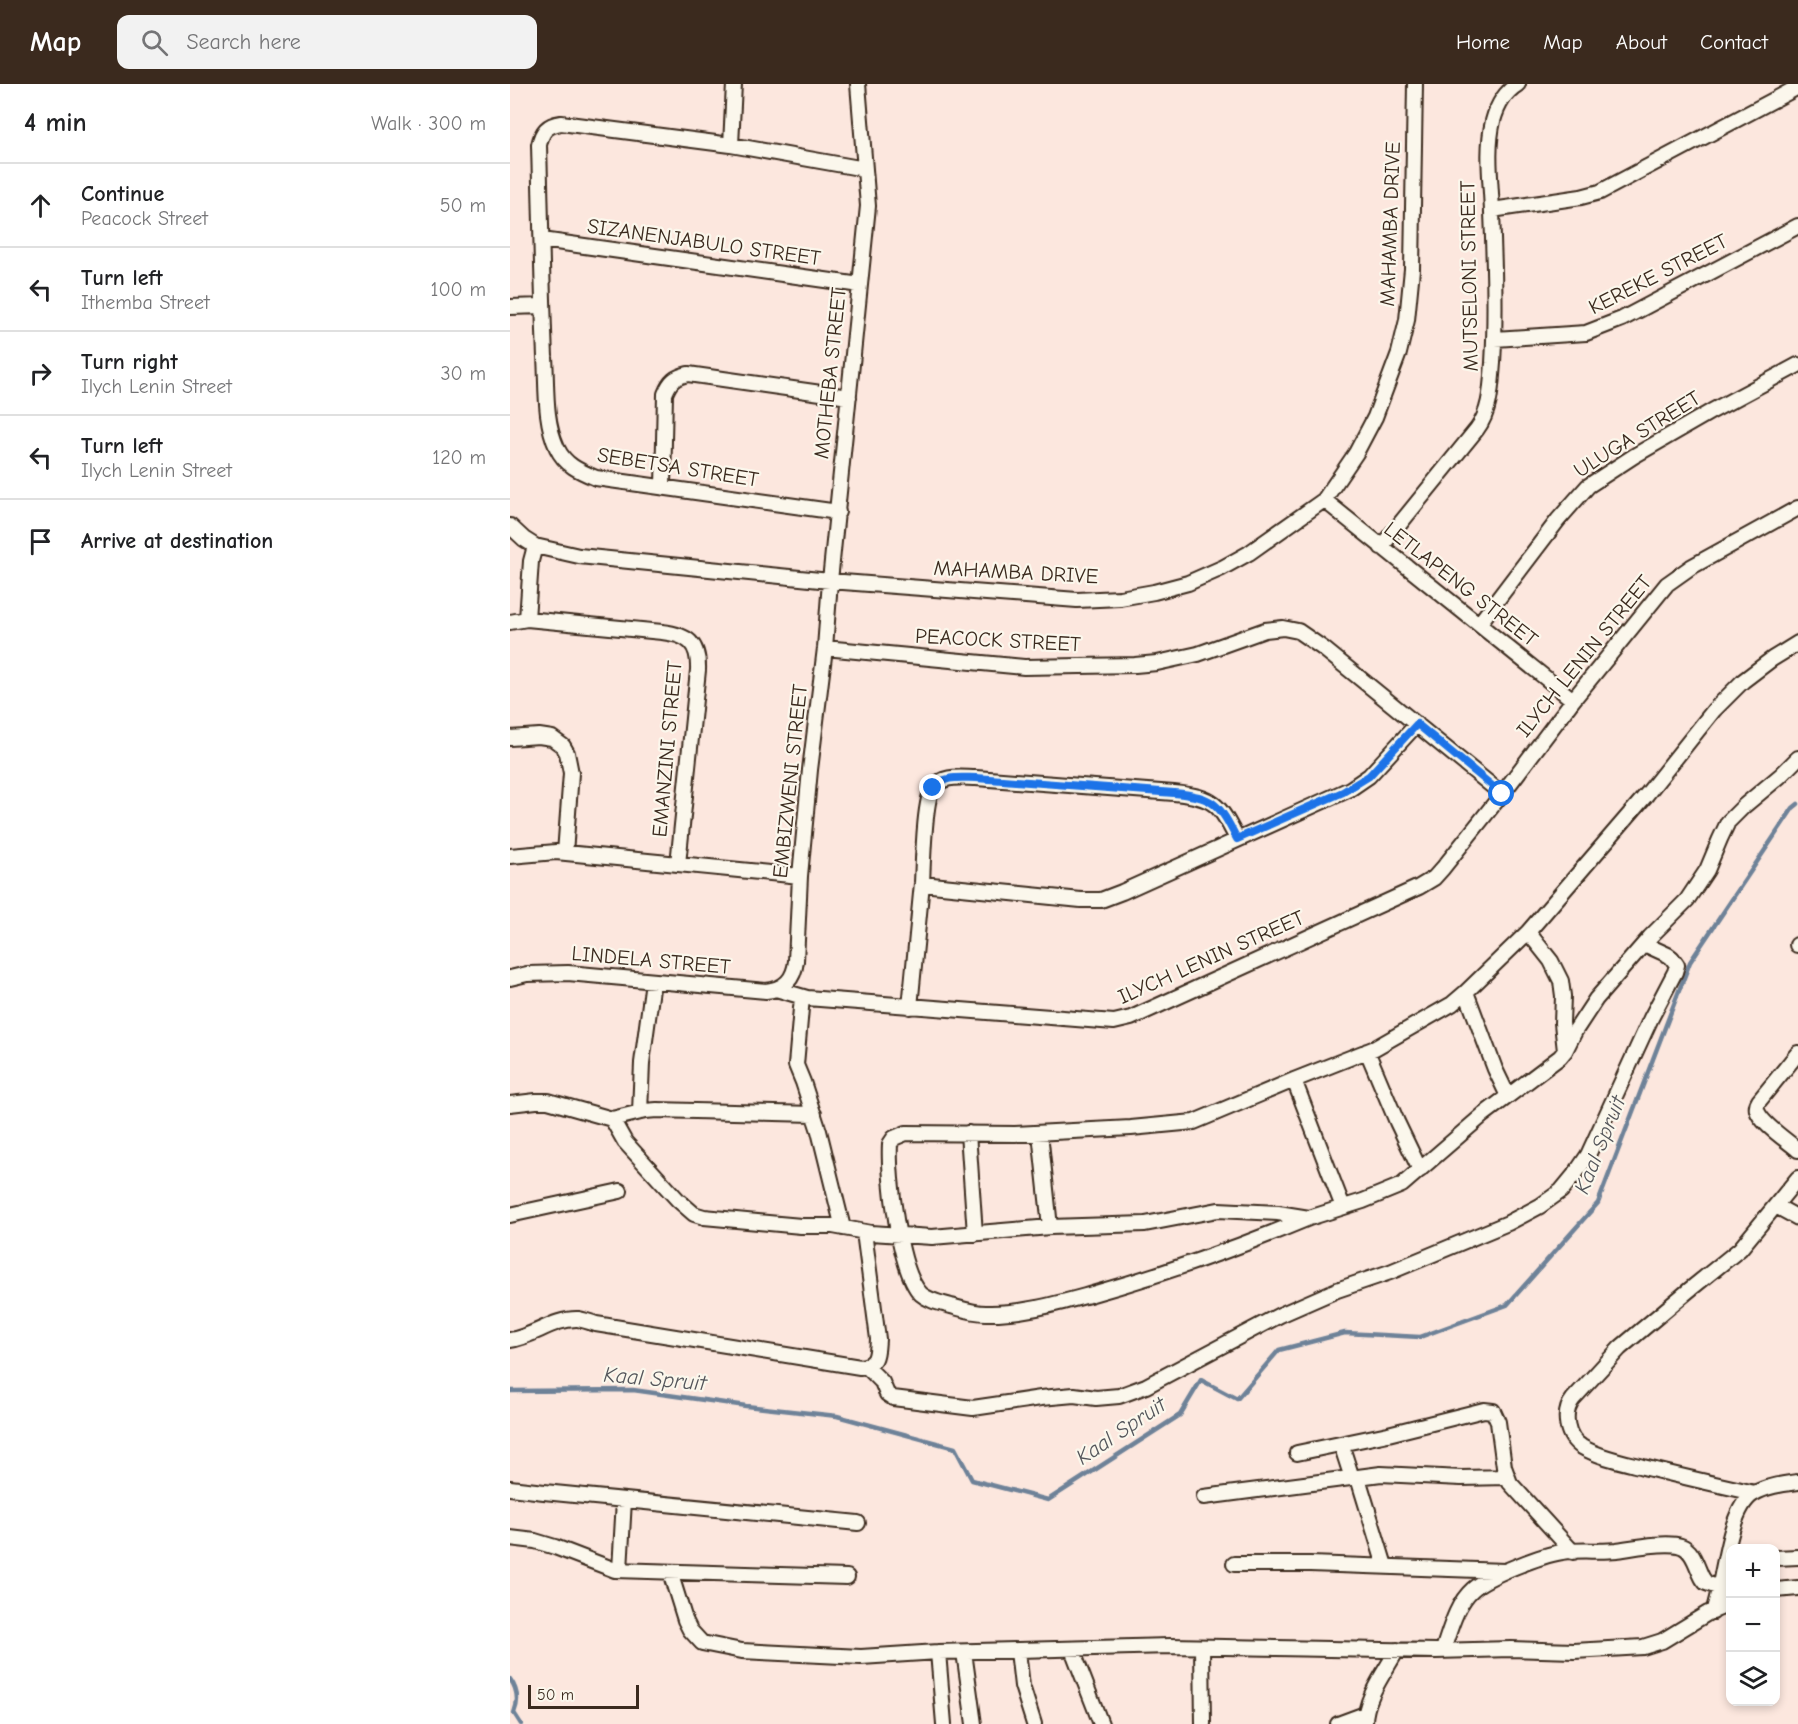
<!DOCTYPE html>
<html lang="en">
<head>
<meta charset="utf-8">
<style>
  body { margin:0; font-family:"Comic Neue",sans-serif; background:#f2f2f2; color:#202124 }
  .controls { position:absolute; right:18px; bottom:18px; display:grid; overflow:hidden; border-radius:12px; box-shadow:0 3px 9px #0003 }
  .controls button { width:54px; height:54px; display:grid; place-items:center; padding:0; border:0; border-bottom:2px solid #e0e0e0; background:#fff; color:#202124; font:30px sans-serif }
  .scale { position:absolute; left:18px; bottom:15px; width:111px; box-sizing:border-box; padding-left:6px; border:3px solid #3b2a1e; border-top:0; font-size:16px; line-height:21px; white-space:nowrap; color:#3b2a1e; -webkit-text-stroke:4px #fbf7ec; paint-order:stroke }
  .stop { position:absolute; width:18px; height:18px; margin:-14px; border:4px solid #1a73e8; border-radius:50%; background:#fff }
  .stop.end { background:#1a73e8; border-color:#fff; box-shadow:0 2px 6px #0008 }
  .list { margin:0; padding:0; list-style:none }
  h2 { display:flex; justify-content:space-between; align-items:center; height:78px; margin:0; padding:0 24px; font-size:26px }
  h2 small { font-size:20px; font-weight:400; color:#757577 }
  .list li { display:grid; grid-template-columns:39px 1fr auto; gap:18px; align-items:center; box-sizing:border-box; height:84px; padding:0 24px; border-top:2px solid #e0e0e0 }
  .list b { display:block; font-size:22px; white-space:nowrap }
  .list p { margin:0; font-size:20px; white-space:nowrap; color:#757577 }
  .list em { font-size:20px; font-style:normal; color:#757577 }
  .icon { flex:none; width:33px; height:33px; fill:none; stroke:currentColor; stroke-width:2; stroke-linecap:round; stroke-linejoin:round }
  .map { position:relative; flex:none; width:1288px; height:1640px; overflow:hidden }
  header { display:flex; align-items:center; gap:36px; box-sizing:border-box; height:84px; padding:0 30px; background:#3b2a1e; color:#fff }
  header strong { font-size:28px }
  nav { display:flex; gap:33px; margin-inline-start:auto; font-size:21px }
  .search { width:420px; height:54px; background:#f2f2f2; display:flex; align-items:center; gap:15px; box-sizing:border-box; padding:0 21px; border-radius:12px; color:#757577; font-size:22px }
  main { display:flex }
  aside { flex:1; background:#fff }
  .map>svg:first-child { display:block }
</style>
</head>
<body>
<header>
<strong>Map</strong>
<div class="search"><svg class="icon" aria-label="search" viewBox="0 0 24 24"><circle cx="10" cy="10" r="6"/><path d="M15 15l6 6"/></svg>Search here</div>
<nav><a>Home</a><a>Map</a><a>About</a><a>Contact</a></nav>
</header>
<main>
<aside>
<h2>4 min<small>Walk · 300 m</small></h2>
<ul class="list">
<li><svg class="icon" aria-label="ahead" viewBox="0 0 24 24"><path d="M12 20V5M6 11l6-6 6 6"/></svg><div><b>Continue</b><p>Peacock Street</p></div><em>50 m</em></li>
<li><svg class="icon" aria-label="left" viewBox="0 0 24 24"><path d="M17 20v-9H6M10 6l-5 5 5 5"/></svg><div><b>Turn left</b><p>Ithemba Street</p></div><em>100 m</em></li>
<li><svg class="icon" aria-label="right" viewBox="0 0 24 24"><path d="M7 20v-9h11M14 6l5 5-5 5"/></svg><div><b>Turn right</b><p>Ilych Lenin Street</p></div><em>30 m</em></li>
<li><svg class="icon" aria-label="left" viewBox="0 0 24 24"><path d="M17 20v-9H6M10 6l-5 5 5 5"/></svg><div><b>Turn left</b><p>Ilych Lenin Street</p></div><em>120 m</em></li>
<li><svg class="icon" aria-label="arrive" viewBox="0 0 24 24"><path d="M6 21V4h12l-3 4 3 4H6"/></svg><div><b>Arrive at destination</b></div></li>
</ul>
</aside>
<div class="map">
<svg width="1288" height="1640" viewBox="0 0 1288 1640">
  <rect width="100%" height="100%" fill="#fce7de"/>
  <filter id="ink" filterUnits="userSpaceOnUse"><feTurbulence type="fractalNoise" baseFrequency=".0167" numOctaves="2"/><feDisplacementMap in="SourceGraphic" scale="12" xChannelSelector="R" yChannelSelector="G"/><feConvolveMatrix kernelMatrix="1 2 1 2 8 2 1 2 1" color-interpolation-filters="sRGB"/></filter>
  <g filter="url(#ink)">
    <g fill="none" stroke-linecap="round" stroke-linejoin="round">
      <path stroke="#6e8298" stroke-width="4.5" d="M0 1307 123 1306 236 1322 327 1332 445 1364 462 1396 538 1416 670 1331 691 1296 727 1315 769 1266 835 1249 910 1253 997 1221 1088 1119 1180 878 1283 724 1288 720
        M0 1595C8 1606 9 1617 4 1629L11 1640"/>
      <g stroke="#3b2a1e" stroke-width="18">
        <path id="street" d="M221 61 224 0
          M982 126 1071 113 1090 108 1288 3
          M32 156 350 201
          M0 223 33 222
          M985 255 1076 249 1112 235 1288 142
          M153 403 155 310C160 297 165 293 178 290L339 313
          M814 416 1063 616
          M328 428 86 394C69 387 55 381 47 364 34 336 37 302 35 273 32 202 31 131 29 61 32 47 37 41 51 39L221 61 355 85
          M0 442 14 455 25 462 69 472 320 497 567 516 610 514 644 508 678 499 712 484 739 469 814 416 846 369 865 333 889 269 897 236 902 185 905 0
          M871 463 967 345C981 326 981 302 983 279 986 229 984 178 982 128 981 98 976 67 983 37 987 22 995 8 1008 0
          M17 535 21 477 25 462
          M0 538 17 535 152 548C178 551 189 559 188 586L168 780
          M969 540 1048 436 1078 402 1124 372 1202 327 1288 281
          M315 564 514 583 625 581 647 579 688 570 755 546 773 544 788 547 814 565 992 710
          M0 654 29 652 42 654 53 662 57 669 61 689 55 769
          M0 772 46 768 290 792
          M412 800 571 816H591L612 808 840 705 859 692 907 640
          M1018 848 1041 877 1051 897 1053 912 1052 939 1055 967
          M1287 861H1288
          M0 894 17 890 58 889 256 907C275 905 284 895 286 877L290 792 300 686 315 564 320 497 358 122 348 0
          M266 905 297 914 604 938 621 934 909 803 924 794 933 784 992 710 1063 616 1157 500 1181 483 1288 424
          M956 908 985 985 998 1012
          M292 913 286 981 293 998 309 1047 333 1144
          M400 923C404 882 408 840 412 799 413 780 414 716 423 704 433 690 452 694 466 694L664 709C705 713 709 720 727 755
          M857 967 887 1038 910 1086
          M1288 969 1249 1017C1247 1020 1246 1022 1247 1026 1250 1039 1278 1057 1288 1066
          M784 996 833 1123
          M0 1020 26 1017H38L102 1035 135 1027 147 1026 304 1030
          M130 1028 132 979 143 897
          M102 1035 115 1058 168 1116 184 1130 194 1133 291 1142H323L361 1149 422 1153 540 1143 635 1140 708 1126 768 1129 799 1134 853 1117 892 1101 973 1031 1050 973 1055 967 1065 947 1086 915 1140 853 1177 816 1197 786 1210 755 1218 738 1234 722 1270 692 1288 674
          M458 1049 465 1150
          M530 1049 540 1143
          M1266 1122 1288 1134
          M0 1131 110 1107
          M799 1134C727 1164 654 1190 579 1211 546 1220 511 1230 476 1229 464 1229 452 1225 441 1222 431 1219 419 1217 411 1210 389 1188 378 1092 380 1060L384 1054 396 1049 505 1050 621 1044 684 1038 784 996 865 964 942 920 956 908 1018 848 1137 710 1204 626 1233 597 1262 575 1288 559
          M0 1256C23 1253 44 1234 68 1235 74 1236 80 1238 86 1240L350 1283C368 1281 367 1270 368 1255L354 1148
          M356 1282 372 1298 377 1310 383 1314 463 1324 531 1314 564 1311 586 1314 609 1312 636 1302 770 1231 827 1206 880 1188 998 1139 1030 1122 1051 1107 1065 1090 1078 1071 1141 934 1165 888 1167 881 1162 874 1158 871 1134 860
          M831 1360 842 1394
          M787 1369 878 1350 974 1326 983 1327 988 1338 994 1383 1000 1399 1063 1468
          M848 1394 875 1482
          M0 1404 34 1408 348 1439
          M1245 1409C1208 1401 1170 1392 1133 1383 1113 1378 1089 1373 1072 1363 1056 1353 1052 1329 1063 1315L1110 1264 1178 1207 1230 1165 1288 1094
          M694 1413 871 1390 951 1394 997 1393
          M0 1454 25 1457 45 1463 105 1486 337 1493
          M1266 1474 1288 1473
          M724 1480H800L995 1487
          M110 1486 114 1416
          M160 1488 175 1536 180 1546 192 1559 232 1567 351 1573 428 1568 660 1562 926 1567 1001 1565 1064 1567 1133 1563 1152 1557 1198 1529 1220 1520
          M1266 1506 1288 1504
          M1203 1528C1214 1498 1217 1427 1243 1410 1256 1402 1273 1400 1288 1398
          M692 1563 693 1640
          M562 1565 591 1640
          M933 1566C940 1546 946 1520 963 1505 977 1492 1032 1471 1052 1468 1069 1465 1088 1468 1107 1466 1122 1464 1156 1457 1171 1462 1184 1466 1187 1485 1193 1495L1196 1499 1210 1504
          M508 1567 512 1602 524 1640
          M428 1568 434 1640
          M454 1568 464 1640
          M828 1640 855 1630
          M855 1640C854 1615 875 1588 887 1566"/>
      </g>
      <use href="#street" stroke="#fbf7ec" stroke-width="14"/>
    </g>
  </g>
  <g fill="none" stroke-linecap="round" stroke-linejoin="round" filter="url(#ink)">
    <path stroke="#1a73e8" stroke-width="8" d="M423 704C435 691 450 694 466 694L664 709C705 713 709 720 727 755L833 708 859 692 907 640 992 710"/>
  </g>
  <g text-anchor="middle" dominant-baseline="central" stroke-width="4.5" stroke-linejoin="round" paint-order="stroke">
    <g font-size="21" fill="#3b2a1e" stroke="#fbf7ec">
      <text transform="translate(880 140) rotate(-88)">MAHAMBA DRIVE</text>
      <text transform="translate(194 158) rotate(8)">SIZANENJABULO STREET</text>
      <text transform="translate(1148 190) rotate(-27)">KEREKE STREET</text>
      <text transform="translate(959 192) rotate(-91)">MUTSELONI STREET</text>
      <text transform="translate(320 289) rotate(-84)">MOTHEBA STREET</text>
      <text transform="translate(1127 350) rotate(-32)">ULUGA STREET</text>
      <text transform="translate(168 383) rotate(9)">SEBETSA STREET</text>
      <text transform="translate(506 488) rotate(3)">MAHAMBA DRIVE</text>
      <text transform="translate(951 500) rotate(38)">LETLAPENG STREET</text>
      <text transform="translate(488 556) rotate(3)">PEACOCK STREET</text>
      <text transform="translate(1074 572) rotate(-51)">ILYCH LENIN STREET</text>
      <text transform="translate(157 665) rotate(-85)">EMANZINI STREET</text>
      <text transform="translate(280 697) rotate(-84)">EMBIZWENI STREET</text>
      <text transform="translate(701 873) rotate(-24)">ILYCH LENIN STREET</text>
      <text transform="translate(141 876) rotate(5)">LINDELA STREET</text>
    </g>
    <g font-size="22" font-style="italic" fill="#54565b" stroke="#fbf7ec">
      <text transform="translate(1090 1061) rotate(-68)">Kaal Spruit</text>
      <text transform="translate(145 1295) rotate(5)">Kaal Spruit</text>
      <text transform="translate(611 1347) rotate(-34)">Kaal Spruit</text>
    </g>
  </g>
</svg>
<div class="controls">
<button>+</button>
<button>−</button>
<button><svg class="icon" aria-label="layers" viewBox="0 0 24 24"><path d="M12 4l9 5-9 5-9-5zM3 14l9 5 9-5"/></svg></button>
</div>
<div class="scale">50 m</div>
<div class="stop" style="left:992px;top:710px"></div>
<div class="stop end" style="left:423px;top:704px"></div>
</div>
</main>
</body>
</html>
